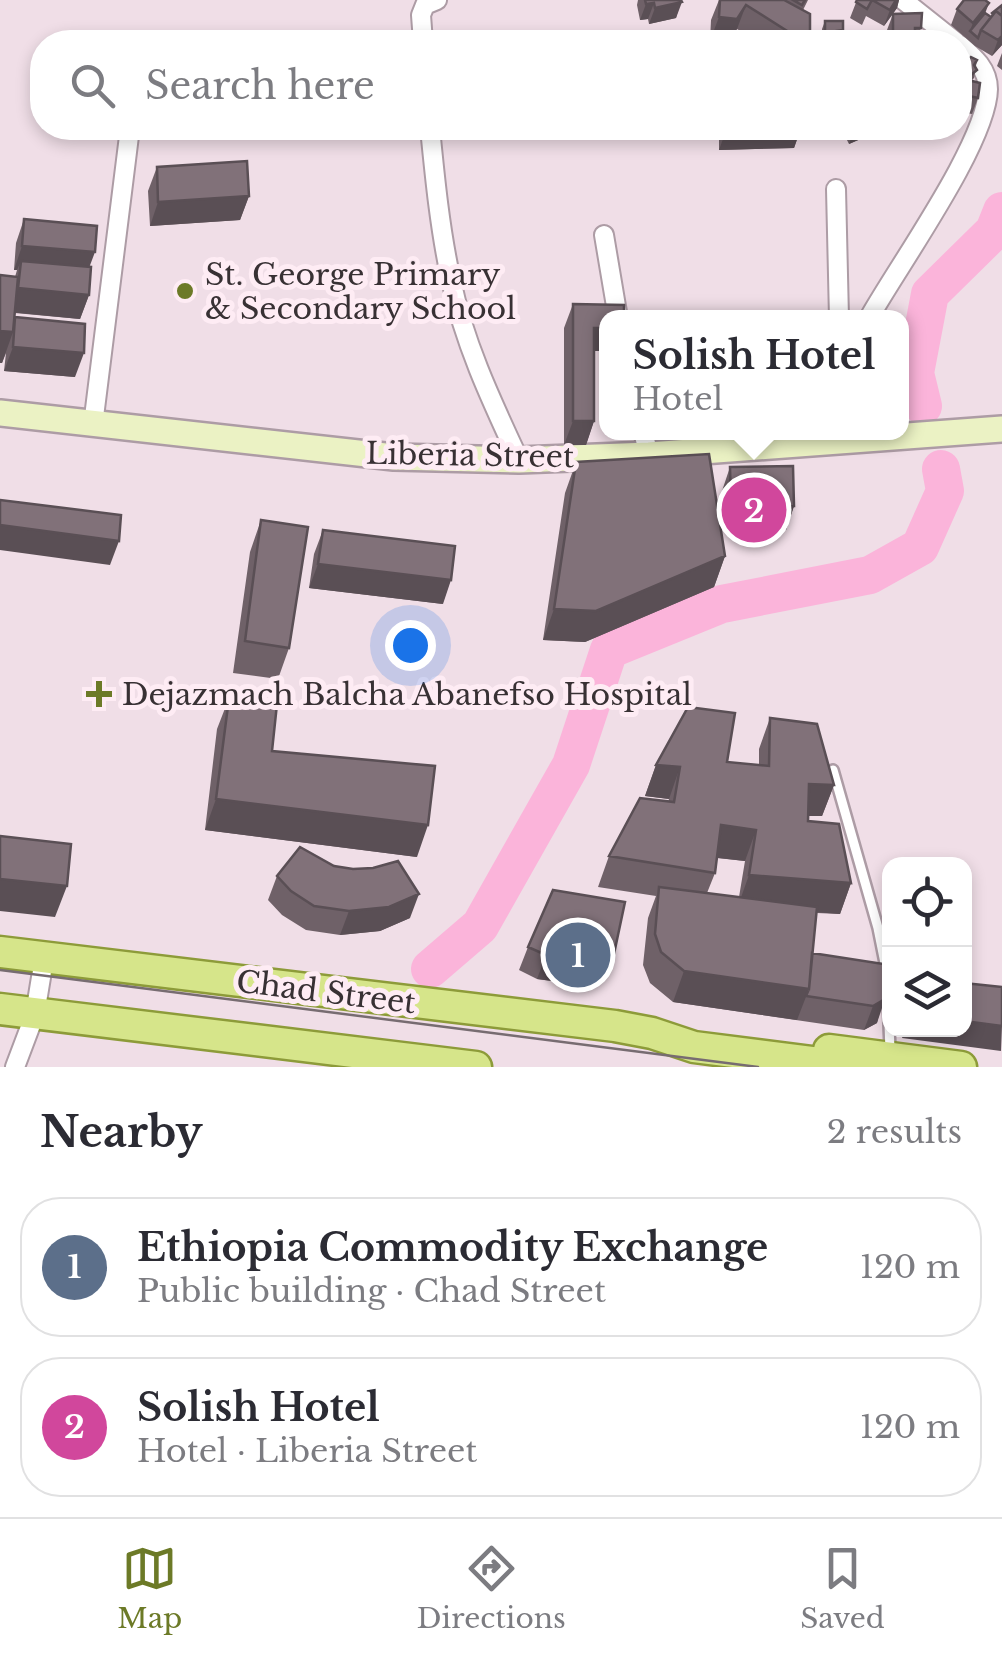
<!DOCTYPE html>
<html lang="en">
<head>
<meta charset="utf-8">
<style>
  body { margin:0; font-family:"Libre Baskerville",serif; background:#f7f7f7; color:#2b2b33 }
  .controls { position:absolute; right:30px; bottom:30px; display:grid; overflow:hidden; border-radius:20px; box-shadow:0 5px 15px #0003 }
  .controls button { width:90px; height:90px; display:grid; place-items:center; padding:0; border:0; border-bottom:2px solid #e1e1e2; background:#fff; color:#2b2b33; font:50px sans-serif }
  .you { position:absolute; left:410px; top:645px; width:35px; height:35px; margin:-25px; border:8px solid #fff; border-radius:50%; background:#1a73e8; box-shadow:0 0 0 15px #1a73e833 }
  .badge { display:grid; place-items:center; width:65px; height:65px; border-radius:50%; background:#6c7a27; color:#fff; font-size:32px; font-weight:700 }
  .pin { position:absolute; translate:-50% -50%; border:5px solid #fff; box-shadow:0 2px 10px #0006 }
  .popup { position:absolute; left:599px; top:310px; width:310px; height:130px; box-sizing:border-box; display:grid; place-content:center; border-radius:20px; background:#fff; filter:drop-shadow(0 2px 8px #0005); font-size:32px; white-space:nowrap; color:#7c7c81 }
  .popup b { font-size:38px; color:#2b2b33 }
  .popup::after { content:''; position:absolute; left:50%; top:100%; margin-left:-20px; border:20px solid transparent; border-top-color:#fff }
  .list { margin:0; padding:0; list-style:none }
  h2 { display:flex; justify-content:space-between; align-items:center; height:130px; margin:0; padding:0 40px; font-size:42px }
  h2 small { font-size:32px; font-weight:400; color:#7c7c81 }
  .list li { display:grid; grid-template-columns:65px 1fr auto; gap:30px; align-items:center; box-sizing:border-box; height:140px; margin:0 20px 20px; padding:0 20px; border:2px solid #e1e1e2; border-radius:40px }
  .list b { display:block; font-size:38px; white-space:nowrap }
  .list p { margin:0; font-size:32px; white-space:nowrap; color:#7c7c81 }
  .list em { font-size:32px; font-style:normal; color:#7c7c81 }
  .icon { flex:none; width:55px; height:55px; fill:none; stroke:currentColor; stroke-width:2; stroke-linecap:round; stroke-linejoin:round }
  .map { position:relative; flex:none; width:1002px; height:1067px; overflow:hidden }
  .search { position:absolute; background:#fff; box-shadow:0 5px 15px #0003; left:30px; right:30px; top:30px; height:110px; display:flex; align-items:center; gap:25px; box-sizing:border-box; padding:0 35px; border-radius:40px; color:#7c7c81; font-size:38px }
  .sheet { height:450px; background:#fff }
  nav { display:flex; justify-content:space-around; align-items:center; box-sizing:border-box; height:140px; border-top:2px solid #e1e1e2; background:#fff; font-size:28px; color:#7c7c81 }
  nav a { display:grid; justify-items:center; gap:5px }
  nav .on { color:#6c7a27 }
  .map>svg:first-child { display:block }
</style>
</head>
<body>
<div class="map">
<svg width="1002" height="1067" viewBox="0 0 1002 1067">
  <rect width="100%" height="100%" fill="#f0dee7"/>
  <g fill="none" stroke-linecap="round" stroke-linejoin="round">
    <path stroke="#fbb4da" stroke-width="38" d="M923 406 915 373 930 294 994 231 1002 211
      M430 969 480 926 571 765 609 650 722 604 870 575 920 547 945 491 941 469"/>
    <g stroke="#ad9ca5" stroke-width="14">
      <path id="lane" d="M833 770 878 928 887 973 890 1050"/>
    </g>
    <g stroke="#ad9ca5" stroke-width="22">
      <path id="street" d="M903 0 956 42
        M423 42 421 15 425 5 437 0
        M430 128C435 179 440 230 451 280 464 343 492 402 519 460
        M836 189 839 318
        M604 235 618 318
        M869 318C898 266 987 143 988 89 988 69 974 57 960 45
        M93 425 130 128
        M643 432 649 455
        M15 1067 35 1014 44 959"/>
    </g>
    <g stroke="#ad9ca5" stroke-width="30">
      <path id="secondary" d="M0 413 394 457 519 460 649 455 1002 429"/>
    </g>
    <g stroke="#8d9b39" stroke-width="35">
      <path id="primary" d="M0 952 615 1026 652 1033 694 1047 851 1067
        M0 1009 476 1067
        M829 1050 961 1067"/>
    </g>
    <use href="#lane" stroke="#fff" stroke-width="9"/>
    <use href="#street" stroke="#fff" stroke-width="18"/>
    <use href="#secondary" stroke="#ebf2c4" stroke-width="25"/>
    <use href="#primary" stroke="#d6e58a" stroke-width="30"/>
    <path stroke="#776c71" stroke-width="2.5" d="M0 970 758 1067"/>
  </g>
  <path fill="#6f6168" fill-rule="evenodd" d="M638 0H681L676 18 649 24 648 19 640 20 637 5Z
    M719 0H808L803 10 810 35 807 42H759L737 29 728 42 710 41 711 20Z
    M857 0H899L897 8 884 26 866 16 862 25 850 18Z
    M957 9 986 13 991 17 992 13 1002 45 992 56 975 46 951 25Z
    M893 14 921 28 916 42H887V30Z
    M825 21 843 30 841 42H822V29Z
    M1002 53V70L997 66Z
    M977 60 974 78 971 81 978 98 972 114 960 112V71L962 65Z
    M719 128H801L794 148 719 150Z
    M847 128H894L892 133 872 134 849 144 844 134Z
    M157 167 249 196 240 220 150 226 148 191Z
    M24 219 89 267V295L80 319 15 313 14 320 75 377 4 371 6 353 2 363H0V275L15 277 17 270H14L16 243Z
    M573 304 606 351H594V421L586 445H564V328Z
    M576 462 725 556 714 587 585 642 543 640 565 493Z
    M730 467 794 506 786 530 723 531 722 491Z
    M261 520 289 648 278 679 233 673 250 552Z
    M323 530 443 604 309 588 314 554Z
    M229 698 272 751 417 857 205 830 217 729Z
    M770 718 834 785 822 816H808V821L851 883 840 914 817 913 812 953 890 965 877 1023 864 1030 673 1002 650 983 643 965 648 918 656 896 598 887 609 856 668 802 669 799 645 796 656 765 727 762 759 765V749ZM717 858 745 861 739 897 707 893 715 873Z
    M277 876 410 918 380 931 340 935 306 930 282 915 268 900Z
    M528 947 614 954 605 978 567 983 537 979 519 970Z"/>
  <path fill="#5a4f55" d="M896 0H899L897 8 884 26 890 10Z
    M682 2 676 18 649 24 655 8Z
    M654 3 648 19 640 20 646 4Z
    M989 3 983 19 970 31 967 39 973 23Z
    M746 5 737 29 728 42 710 41 719 17Z
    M792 34 810 35 807 42H789Z
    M1002 36V45L992 56 998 40Z
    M727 128H801L794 148 719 150Z
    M855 128H894L892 133 872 134 849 144Z
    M249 196 240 220 150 226 158 202Z
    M22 246 95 252 86 276 21 261 17 270H14Z
    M18 288 89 295 80 319 9 312Z
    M594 328H606V351H586Z
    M0 331 13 332 2 363H0Z
    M13 347 84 353 75 377 4 371Z
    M573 421H594L586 445H564Z
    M794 506 786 530 723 531 731 507Z
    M0 525 119 541 110 565 0 550Z
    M725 556 714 587 585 642 543 640 554 609Z
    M318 564 451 580 443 604 309 588Z
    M656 765 680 767 669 799 645 796Z
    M809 784 834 785 822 816H797Z
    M216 799 428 825 417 857 205 830Z
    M721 825 756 830 745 861 710 857Z
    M749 875 851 883 840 914 738 906Z
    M0 879 67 886 55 917 0 911Z
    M419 894 410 918 380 931 340 935 349 911Z
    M614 954 605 978 567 983 537 979 546 955Z
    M684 971 809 989 797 1020 673 1002Z
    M885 999 877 1023 864 1030 873 1006Z
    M964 1021 1002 1026 1001 1051 902 1038 905 1030H964Z"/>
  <path fill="#817179" stroke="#5a4f55" stroke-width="2.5" d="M645 0H681L682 2 655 8 654 3 646 4Z
    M720 0H784L810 14V35L792 34 746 5 737 19 719 17Z
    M793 0H805L802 5Z
    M857 0H896L890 10 872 0 867 9 856 2Z
    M964 0H985L989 3 973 23 957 9Z
    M1002 5V16L996 11 993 14 992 13Z
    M996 11 1002 16V36L998 40 981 30Z
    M922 13 921 28H915V42H893V14Z
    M985 13 991 17 981 30 978 38 970 31Z
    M825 21H843V30L836 31V36H840L841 42H825Z
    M926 39 944 42H925Z
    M971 57 977 60 974 65 977 70 971 75 962 65Z
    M960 72 971 75 970 81 960 78Z
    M960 78 980 83 978 98 960 94Z
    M247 161 249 196 158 202 157 167Z
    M24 219 97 226 95 252 22 246Z
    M21 261 91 267 89 295 18 288Z
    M0 275 18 277 13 332 0 331Z
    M573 304 624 305V318H606V328H594V421H573Z
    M15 317 85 324 84 353 13 347Z
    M709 454 725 556 596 611 554 609 576 462Z
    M793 466 794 506 731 507 730 467Z
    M0 500 121 515 119 541 0 525Z
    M261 520 308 527 289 648 245 641Z
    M323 530 455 546 451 580 318 564Z
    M229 698 277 704 272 751 435 766 428 825 216 799Z
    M688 707 735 713 727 762 769 766 770 718 817 724 834 785 809 784 808 821 839 824 851 883 749 875 756 830 721 825 715 873 609 856 640 798 674 802 680 767 656 765Z
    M0 836 71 844 67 886 0 879Z
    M300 847 334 866 353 869 373 868 398 861 419 894 389 907 349 911 314 906 291 891 277 876Z
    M659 887 817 907 809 989 684 971 661 952 655 934Z
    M553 890 625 902 614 954 576 959 546 955 528 947Z
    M812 953 890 965 885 999 873 1006 806 996 809 989Z
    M964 983 1002 987V1026L964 1021Z"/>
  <g fill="#6c7a27" stroke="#feecf4" stroke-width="4">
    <circle cx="185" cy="291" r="10"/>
    <path d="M94 679h10v10h10v10h-10v10h-10v-10h-10v-10h10z"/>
  </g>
  <g text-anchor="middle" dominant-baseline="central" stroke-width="10" stroke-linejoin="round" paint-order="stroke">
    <g font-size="30" fill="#383134" stroke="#feecf4" text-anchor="start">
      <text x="205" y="274">St. George Primary<tspan x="205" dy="34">&amp; Secondary School</tspan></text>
      <text x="122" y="694">Dejazmach Balcha Abanefso Hospital</text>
    </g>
    <g font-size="30" fill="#383134" stroke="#feecf4">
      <text transform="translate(470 455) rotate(1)">Liberia Street</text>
      <text transform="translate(326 992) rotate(7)">Chad Street</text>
    </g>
  </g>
</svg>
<div class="controls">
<button><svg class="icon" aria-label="locate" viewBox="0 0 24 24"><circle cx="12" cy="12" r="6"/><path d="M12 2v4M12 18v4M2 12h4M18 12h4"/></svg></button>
<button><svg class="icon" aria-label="layers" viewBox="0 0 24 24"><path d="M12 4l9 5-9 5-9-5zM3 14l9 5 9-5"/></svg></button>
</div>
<div class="you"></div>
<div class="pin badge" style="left:578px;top:955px;background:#5c6f8a">1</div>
<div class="pin badge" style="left:754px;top:510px;background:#d1479c">2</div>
<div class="popup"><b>Solish Hotel</b>Hotel</div>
<div class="search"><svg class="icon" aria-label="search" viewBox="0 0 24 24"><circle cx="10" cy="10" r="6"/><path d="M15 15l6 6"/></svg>Search here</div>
</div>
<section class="sheet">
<h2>Nearby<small>2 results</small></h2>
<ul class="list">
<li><span class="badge" style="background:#5c6f8a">1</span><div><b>Ethiopia Commodity Exchange</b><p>Public building · Chad Street</p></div><em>120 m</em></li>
<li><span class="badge" style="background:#d1479c">2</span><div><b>Solish Hotel</b><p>Hotel · Liberia Street</p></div><em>120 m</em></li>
</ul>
</section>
<nav>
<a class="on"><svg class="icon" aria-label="map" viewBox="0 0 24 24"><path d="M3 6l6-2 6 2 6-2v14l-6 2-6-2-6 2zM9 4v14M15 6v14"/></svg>Map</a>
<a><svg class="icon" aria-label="directions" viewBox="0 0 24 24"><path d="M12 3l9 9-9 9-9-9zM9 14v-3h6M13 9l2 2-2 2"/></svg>Directions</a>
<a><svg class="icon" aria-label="saved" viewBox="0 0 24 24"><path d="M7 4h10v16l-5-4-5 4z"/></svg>Saved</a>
</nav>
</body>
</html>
